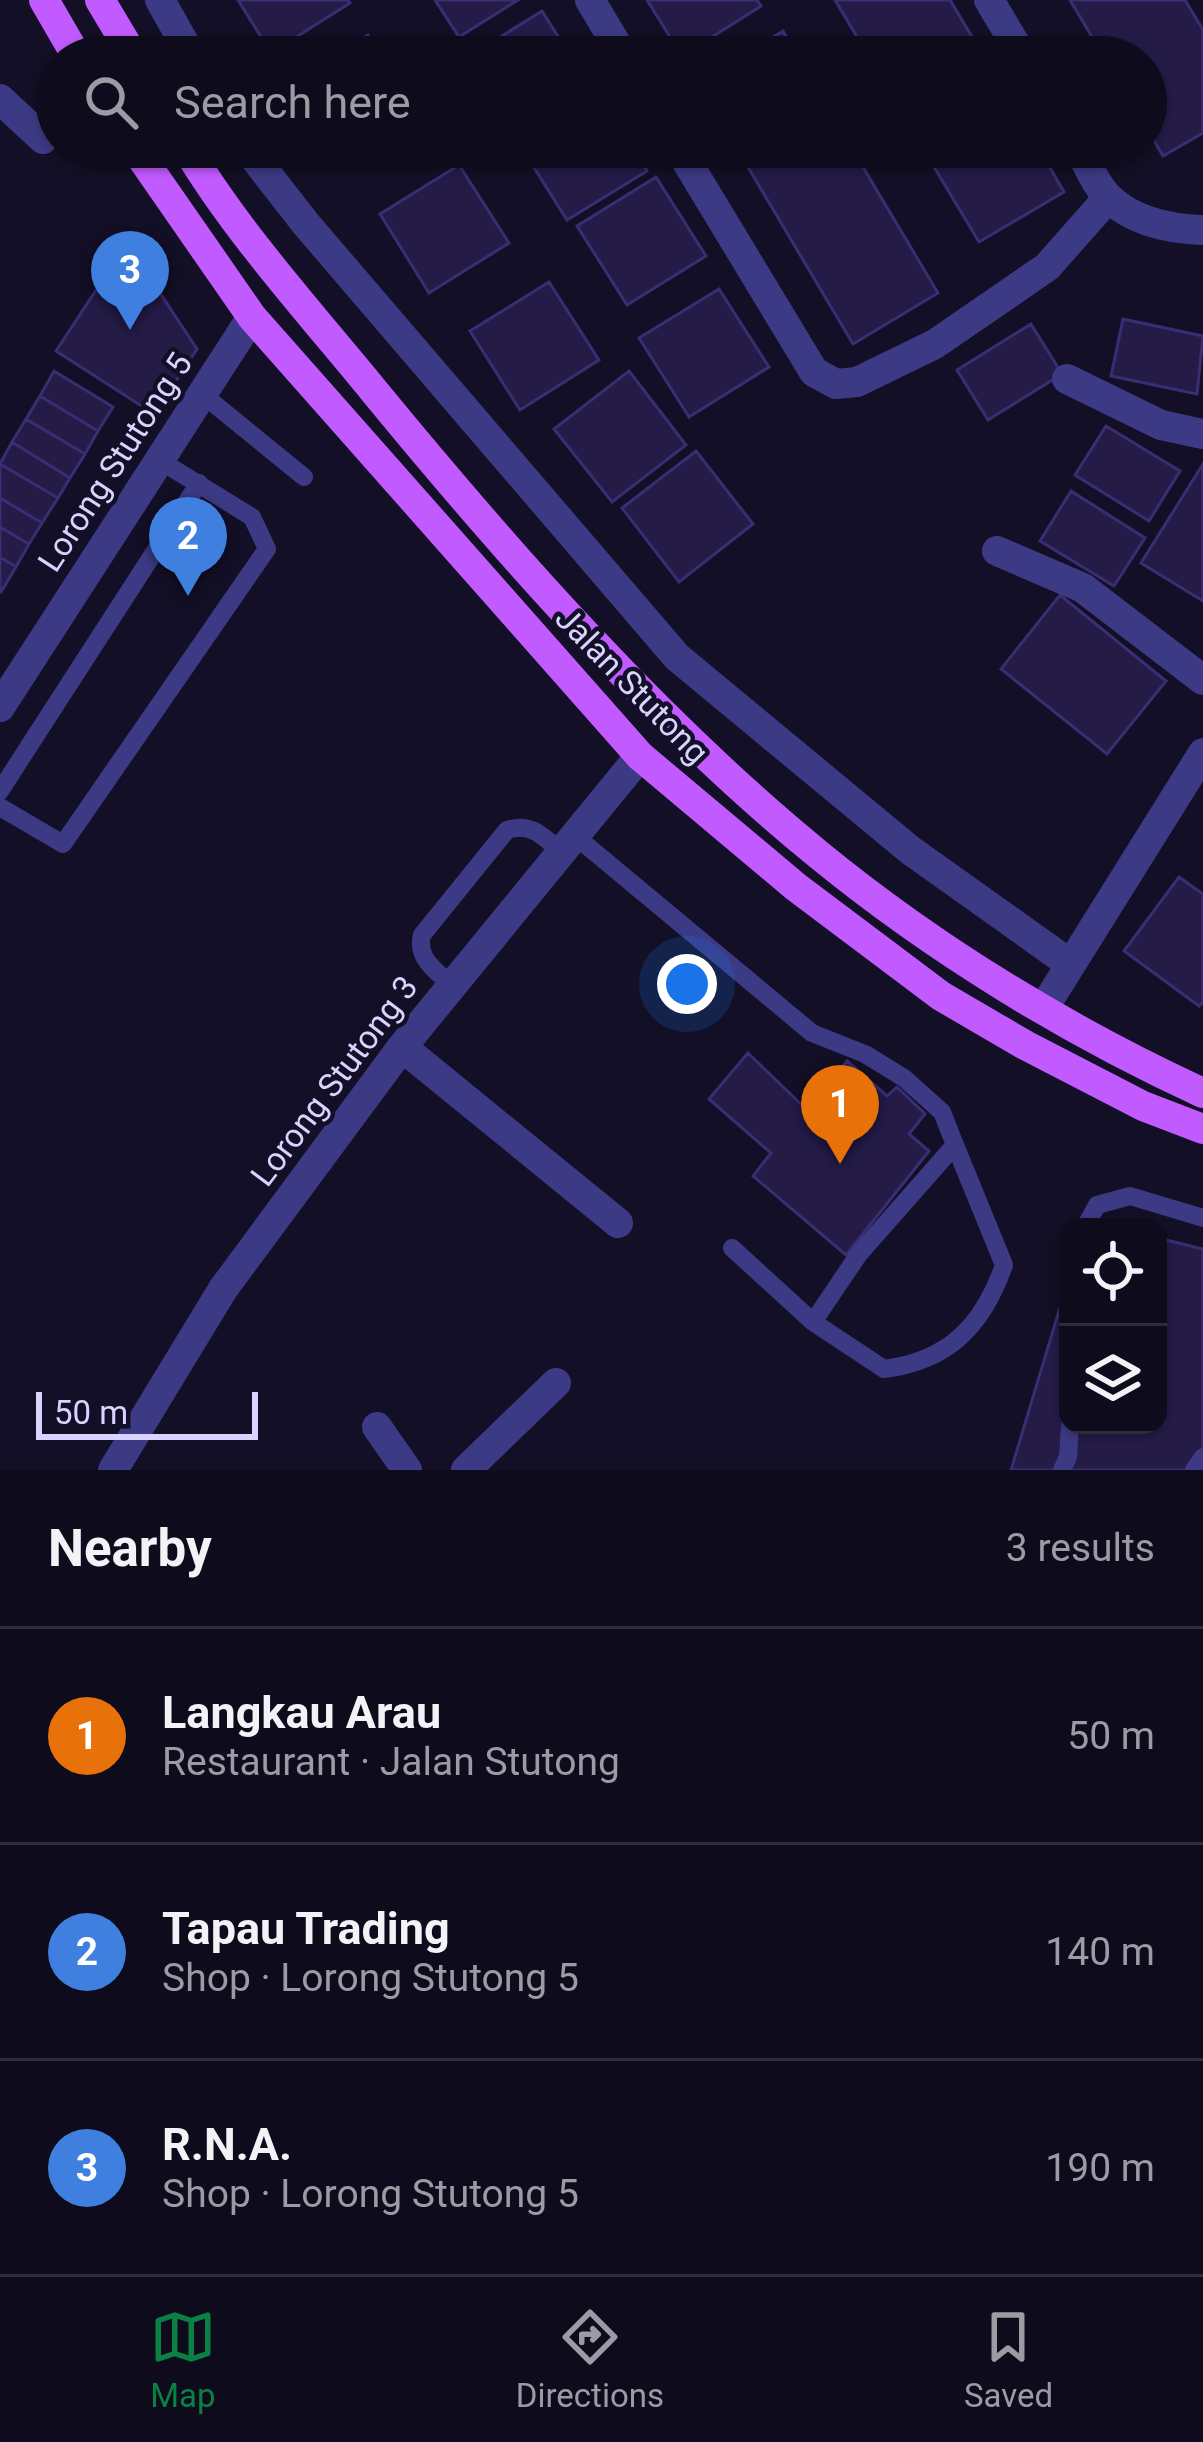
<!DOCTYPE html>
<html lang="en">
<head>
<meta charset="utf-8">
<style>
  body { margin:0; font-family:Roboto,sans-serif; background:#171425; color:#f1f3f6 }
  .controls { position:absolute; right:36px; bottom:36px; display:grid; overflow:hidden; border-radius:24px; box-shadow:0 3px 9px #0004 }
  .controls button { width:108px; height:108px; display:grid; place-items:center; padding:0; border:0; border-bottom:3px solid #2e2b3b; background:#0e0b1c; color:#f1f3f6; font:60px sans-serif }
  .scale { position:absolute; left:36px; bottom:30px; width:222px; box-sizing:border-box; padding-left:12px; border:6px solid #d9d4ff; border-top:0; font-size:33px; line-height:42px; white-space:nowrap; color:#d9d4ff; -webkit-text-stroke:9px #130f26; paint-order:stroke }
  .you { position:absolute; left:687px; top:984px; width:42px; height:42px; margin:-30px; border:9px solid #fff; border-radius:50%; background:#1a73e8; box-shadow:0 0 0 18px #1a73e833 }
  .badge { display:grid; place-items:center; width:78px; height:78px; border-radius:50%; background:#0b8043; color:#fff; font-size:39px; font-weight:700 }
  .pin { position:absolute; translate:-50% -99px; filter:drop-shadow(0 3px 6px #0008) }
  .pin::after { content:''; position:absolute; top:63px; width:42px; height:36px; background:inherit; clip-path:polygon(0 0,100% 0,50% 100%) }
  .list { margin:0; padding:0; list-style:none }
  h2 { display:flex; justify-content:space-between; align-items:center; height:156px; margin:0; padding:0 48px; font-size:51px }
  h2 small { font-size:39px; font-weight:400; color:#9b9ba3 }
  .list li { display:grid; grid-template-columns:78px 1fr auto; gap:36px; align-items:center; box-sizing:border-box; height:216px; padding:0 48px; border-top:3px solid #2e2b3b }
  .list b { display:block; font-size:45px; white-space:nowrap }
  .list p { margin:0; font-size:39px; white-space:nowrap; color:#9b9ba3 }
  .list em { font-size:39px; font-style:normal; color:#9b9ba3 }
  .icon { flex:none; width:66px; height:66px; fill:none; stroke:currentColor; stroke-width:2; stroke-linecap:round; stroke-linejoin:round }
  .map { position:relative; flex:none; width:1203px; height:1470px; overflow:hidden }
  .search { position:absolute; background:#0e0b1c; box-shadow:0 3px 9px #0004; left:36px; right:36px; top:36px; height:132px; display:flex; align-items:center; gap:30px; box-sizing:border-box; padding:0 42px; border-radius:66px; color:#9b9ba3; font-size:45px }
  .sheet { height:804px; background:#0e0b1c }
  nav { display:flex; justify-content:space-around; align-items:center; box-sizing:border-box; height:168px; border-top:3px solid #2e2b3b; background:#0e0b1c; font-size:33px; color:#9b9ba3 }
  nav a { display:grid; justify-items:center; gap:6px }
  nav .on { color:#0b8043 }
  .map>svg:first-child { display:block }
</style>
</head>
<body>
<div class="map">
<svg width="1203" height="1470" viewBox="0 0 1203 1470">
  <rect width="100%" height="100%" fill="#130f26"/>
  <path fill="#241b47" stroke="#3b2d73" stroke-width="3" d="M238 0H348L350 3 271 53Z
    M435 0H518L459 37Z
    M647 0H757L761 6 682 56Z
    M835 0H950L984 57H869Z
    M1070 0H1185L1203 30V133L1163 156 1146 127V57H1104Z
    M542 11 571 57H468Z
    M783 31 798 57H739Z
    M368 35 381 57H332Z
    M328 147H364L338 163Z
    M521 147H632L647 171 567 220Z
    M736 147H851L938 293 853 344Z
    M922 147H1038L1064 192 979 242Z
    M459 165 509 243 429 293 380 214Z
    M656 177 706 256 627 305 577 226Z
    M127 243 197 349 154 414 56 351Z
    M549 282 599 360 520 410 470 331Z
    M719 289 769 367 689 417 639 338Z
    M1123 319 1203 336 1197 394 1111 376Z
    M1031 324 1062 374 988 420 957 370Z
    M54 371 113 407 98 431 40 396Z
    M629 371 686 445 612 502 554 429Z
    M40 396 98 431 85 454 26 419Z
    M26 419 85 454 70 478 12 442Z
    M1106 426 1180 471 1149 521 1075 475Z
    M12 442 70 478 58 498 0 464Z
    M696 451 753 524 679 582 622 508Z
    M0 464 58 498 42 523 0 498Z
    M1203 464V601L1141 563Z
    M1071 491 1145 538 1114 586 1040 541Z
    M0 498 42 523 29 544 0 527Z
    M0 527 29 544 16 567 0 557Z
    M0 557 16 567 1 592H0Z
    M1060 595 1166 681 1107 754 1001 669Z
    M1179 877 1203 894V1002L1199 1006 1124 951Z
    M748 1053 808 1111 847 1061 887 1096 897 1087 925 1114 909 1134 929 1151 846 1255 753 1176 771 1153 709 1099Z
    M1158 1238 1203 1249V1470H1011L1068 1281V1425H1158Z"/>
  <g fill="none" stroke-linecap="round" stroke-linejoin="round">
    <path stroke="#3d3a85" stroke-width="18" d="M202 394 304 477
      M0 791 199 483
      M0 807 63 844 267 549 252 517 159 460
      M574 835 812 1033 865 1054 904 1078 942 1112 955 1145 859 1254 813 1322 732 1248
      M452 986C436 970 416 959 422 935L507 830C531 822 543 836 560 851
      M1085 1227 1097 1205 1130 1196 1203 1218
      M813 1322 884 1369C949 1361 983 1325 1004 1265L955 1145
      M1062 1470 1068 1457 1070 1425
      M1194 1470 1203 1457"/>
    <path stroke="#3d3a85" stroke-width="30" d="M160 0 192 57
      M590 0 624 57
      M989 0 1023 57
      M0 99 43 139
      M246 147 306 224 677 657 910 850 1070 964
      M678 147 814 372 836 384 857 382 935 344 1047 267 1108 198
      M1078 147C1087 163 1096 186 1109 198 1134 222 1171 229 1203 230
      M1067 379 1161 425 1203 434
      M997 551 1083 588 1203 680
      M0 707 252 317
      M1043 1009 1203 753
      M402 1047 618 1223
      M377 1427 407 1470
      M113 1470 223 1289 402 1047 640 756
      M466 1470 556 1383"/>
    <path stroke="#c25bff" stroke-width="30" d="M44 0 77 57
      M100 0 134 57
      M134 147 252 317 640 756 796 887 941 996 1025 1045 1143 1106 1203 1129
      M186 147C235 230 312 315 374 391 507 553 656 722 819 855 934 949 1068 1031 1203 1093"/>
  </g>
  <g text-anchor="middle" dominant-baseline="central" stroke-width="9" stroke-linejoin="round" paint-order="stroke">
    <g font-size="33" fill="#d9d4ff" stroke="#130f26">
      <text transform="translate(115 462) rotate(-57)">Lorong Stutong 5</text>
      <text transform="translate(632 685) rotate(46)">Jalan Stutong</text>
      <text transform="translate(334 1081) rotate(-53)">Lorong Stutong 3</text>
    </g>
  </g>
</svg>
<div class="controls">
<button><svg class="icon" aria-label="locate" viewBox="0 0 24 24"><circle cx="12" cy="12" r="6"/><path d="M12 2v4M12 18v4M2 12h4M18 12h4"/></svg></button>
<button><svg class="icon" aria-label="layers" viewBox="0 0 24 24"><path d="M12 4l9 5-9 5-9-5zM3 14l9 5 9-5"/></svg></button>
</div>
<div class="scale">50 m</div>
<div class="you"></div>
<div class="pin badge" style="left:840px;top:1164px;background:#e8710a">1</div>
<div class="pin badge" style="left:188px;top:596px;background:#3f7fe0">2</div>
<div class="pin badge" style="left:130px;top:330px;background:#3f7fe0">3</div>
<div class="search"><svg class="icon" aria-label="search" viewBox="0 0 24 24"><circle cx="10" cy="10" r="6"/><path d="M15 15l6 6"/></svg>Search here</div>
</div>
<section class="sheet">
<h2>Nearby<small>3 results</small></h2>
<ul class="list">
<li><span class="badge" style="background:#e8710a">1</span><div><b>Langkau Arau</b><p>Restaurant · Jalan Stutong</p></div><em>50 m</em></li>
<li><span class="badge" style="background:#3f7fe0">2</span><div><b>Tapau Trading</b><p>Shop · Lorong Stutong 5</p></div><em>140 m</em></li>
<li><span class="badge" style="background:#3f7fe0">3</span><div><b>R.N.A.</b><p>Shop · Lorong Stutong 5</p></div><em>190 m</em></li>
</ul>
</section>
<nav>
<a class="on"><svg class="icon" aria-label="map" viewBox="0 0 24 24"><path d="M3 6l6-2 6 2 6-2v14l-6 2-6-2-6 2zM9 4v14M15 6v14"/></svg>Map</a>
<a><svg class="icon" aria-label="directions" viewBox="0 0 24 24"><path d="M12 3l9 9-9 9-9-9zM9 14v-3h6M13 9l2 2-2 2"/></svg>Directions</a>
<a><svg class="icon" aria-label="saved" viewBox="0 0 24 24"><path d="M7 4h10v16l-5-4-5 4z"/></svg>Saved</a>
</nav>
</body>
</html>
